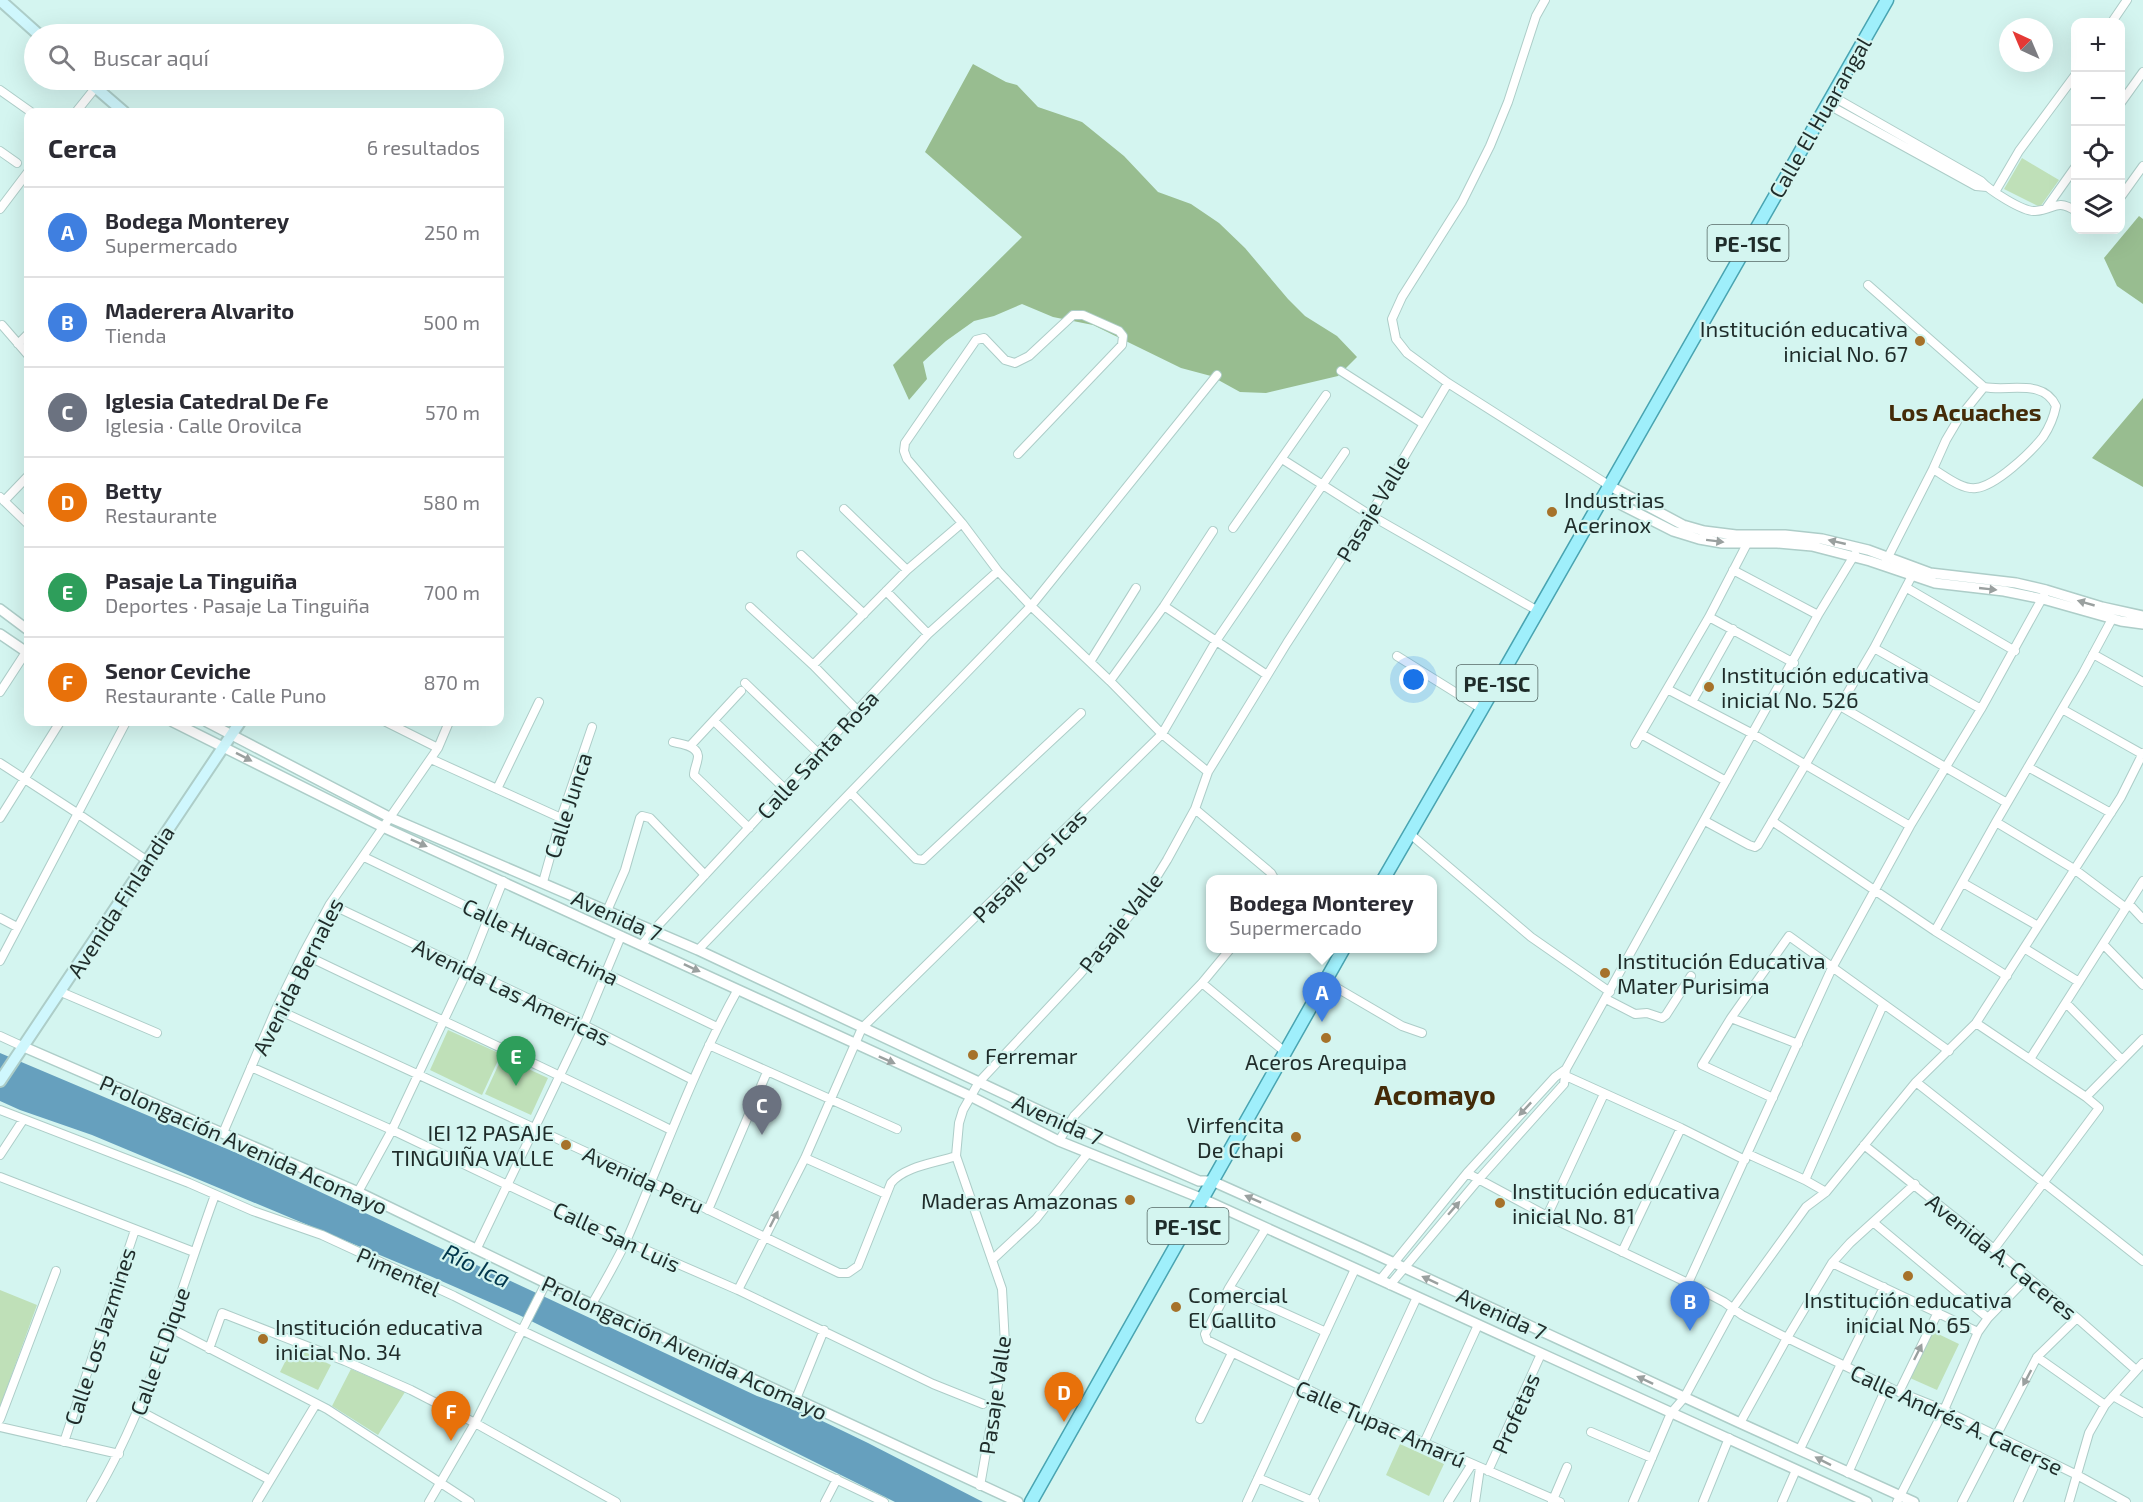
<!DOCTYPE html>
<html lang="es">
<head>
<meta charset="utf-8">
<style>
  body { margin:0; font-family:"Exo 2",sans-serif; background:#f2f2f3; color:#2b2b33 }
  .controls { position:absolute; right:18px; top:18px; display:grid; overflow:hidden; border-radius:12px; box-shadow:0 6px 24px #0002 }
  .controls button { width:54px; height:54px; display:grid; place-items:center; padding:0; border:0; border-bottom:2px solid #e1e1e2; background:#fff; color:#2b2b33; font:30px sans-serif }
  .compass { position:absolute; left:1999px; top:18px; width:54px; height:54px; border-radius:50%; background:#fff; box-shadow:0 6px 24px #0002; rotate:316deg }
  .you { position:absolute; left:1414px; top:680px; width:21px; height:21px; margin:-15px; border:4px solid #fff; border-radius:50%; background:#1a73e8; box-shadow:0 0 0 9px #1a73e833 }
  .badge { display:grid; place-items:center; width:39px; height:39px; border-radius:50%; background:#0b8043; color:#fff; font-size:20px; font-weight:700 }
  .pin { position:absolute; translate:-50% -50px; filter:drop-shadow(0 2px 3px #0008) }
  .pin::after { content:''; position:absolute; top:32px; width:21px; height:18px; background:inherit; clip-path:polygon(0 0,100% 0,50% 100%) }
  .popup { position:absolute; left:1206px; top:875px; width:231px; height:78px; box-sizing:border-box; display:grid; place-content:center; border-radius:12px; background:#fff; filter:drop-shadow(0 2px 4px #0005); font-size:20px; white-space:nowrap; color:#7c7c81 }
  .popup b { font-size:22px; color:#2b2b33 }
  .popup::after { content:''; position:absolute; left:50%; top:100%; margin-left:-12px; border:12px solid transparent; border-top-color:#fff }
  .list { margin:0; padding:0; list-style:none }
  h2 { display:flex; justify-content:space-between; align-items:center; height:78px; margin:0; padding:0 24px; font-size:26px }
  h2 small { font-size:20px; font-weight:400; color:#7c7c81 }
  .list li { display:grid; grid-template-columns:39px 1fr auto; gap:18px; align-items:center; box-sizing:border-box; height:90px; padding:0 24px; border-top:2px solid #e1e1e2 }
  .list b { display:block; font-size:22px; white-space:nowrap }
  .list p { margin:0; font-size:20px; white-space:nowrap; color:#7c7c81 }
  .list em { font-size:20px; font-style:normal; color:#7c7c81 }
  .icon { flex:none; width:33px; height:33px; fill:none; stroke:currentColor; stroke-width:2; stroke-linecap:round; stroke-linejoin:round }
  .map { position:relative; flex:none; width:2143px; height:1502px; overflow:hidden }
  .search { position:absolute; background:#fff; box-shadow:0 6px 24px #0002; left:24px; top:24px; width:480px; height:66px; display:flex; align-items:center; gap:15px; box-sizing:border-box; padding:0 21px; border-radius:33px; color:#7c7c81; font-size:22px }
  .panel { position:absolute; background:#fff; box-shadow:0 6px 24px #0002; left:24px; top:108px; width:480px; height:618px; border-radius:12px }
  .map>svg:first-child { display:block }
</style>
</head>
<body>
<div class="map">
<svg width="2143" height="1502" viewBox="0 0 2143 1502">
  <rect width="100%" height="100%" fill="#d4f5f0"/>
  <path fill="#bfe0b8" d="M2022 158 2059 180 2040 207 2004 189Z
    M448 1030 501 1054 482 1095 430 1070Z
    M502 1057 548 1078 531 1115 485 1094Z
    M0 1290 37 1305 0 1407Z
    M1932 1331 1959 1344 1937 1390 1910 1378Z
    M293 1346 331 1365 318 1390 280 1372Z
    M351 1369 405 1392 378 1435 332 1406Z
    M1400 1444 1444 1464 1429 1496 1386 1475Z"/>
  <path fill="#98bd90" d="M973 64 1006 82 1017 85 1038 107 1082 122 1124 156 1158 192 1191 204 1219 223 1245 248 1288 299 1305 316 1337 336 1357 357 1338 376 1266 393 1240 392 1211 376 1181 368 1093 325 1053 317 1022 304 994 316 974 321 946 341 923 362 927 379 909 400 893 365 1022 237 925 152Z
    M2139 216 2143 219V304L2117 286 2104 258Z
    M2143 398V487L2092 458Z"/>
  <path fill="#66a0be" d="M0 1053 239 1154 757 1396 814 1417 868 1443 983 1502H895L519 1315 430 1276 92 1135 20 1110 0 1101Z"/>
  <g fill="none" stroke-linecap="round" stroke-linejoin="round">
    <g stroke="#adcdc8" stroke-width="10">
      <path id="minor" d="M1545 0 1536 16 1508 102 1490 146 1462 202 1402 297 1392 319 1396 339 1407 353 1448 383 1610 486
        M2112 22 2127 0
        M0 90 31 112
        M1832 96 1981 181C1989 190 2023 212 2035 211 2055 210 2055 198 2076 211
        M1827 104 1976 186 1987 187
        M2120 104 2143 72
        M76 112 96 87
        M0 151 17 163
        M1995 192 2019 151 2076 74
        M2120 198 2143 166
        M2047 207 2076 166
        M0 209 28 172
        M1868 285 1984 387C2009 392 2043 378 2056 406 2054 416 2049 428 2043 437 2031 452 1996 486 1976 488 1962 490 1945 476 1933 469
        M2 325 28 355
        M18 344 28 334
        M1341 371 1422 423
        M1018 454 1122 345 1123 336 1119 331 1083 315H1073L1029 356 1015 363 1005 360 984 338 976 340 905 443 904 451 907 459 962 523 998 571 1031 606 1110 681 1162 734 1208 772
        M1282 459 1370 515 1538 611
        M0 497 28 524
        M4 501 28 476
        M844 509 907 570
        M1233 528 1326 395
        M801 555 864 614
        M1886 561 1933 469 1946 440 1959 418 1984 387
        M1733 570 1818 615
        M1907 588 2015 651
        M886 591 928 634
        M1164 606 1267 675
        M750 607 813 665 857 710
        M1709 617 1794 663
        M1874 648 1981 709
        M2093 654 2143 682
        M1397 656 1482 709
        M1090 662 1136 588
        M813 665 907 570 962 523
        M1110 681 1164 606 1213 531
        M745 683 818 753
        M1667 689 1753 734 1910 826
        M0 692 28 649
        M1692 702 1733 629
        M1840 706 2007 803
        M2062 709 2142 754
        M714 721 785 789
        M386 722 438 748
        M1641 734 1726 781
        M673 742C680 744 697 745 698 756 698 762 694 769 694 775L749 828
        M1635 744 1709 617 1750 538
        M690 746 741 691
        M431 759 561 818
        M0 763 77 813 146 860
        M2028 767 2111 813
        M497 789 539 702
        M851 793 916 859 923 860 1081 713
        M1195 809 1271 873 1275 880
        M0 818 60 722
        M1705 821 1749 845 1755 847 1758 845 1874 648 1915 570
        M1772 821 1935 931 2007 976
        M1996 822 2074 869 2126 908
        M1409 833 1531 937 1610 992
        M364 857 717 1027
        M543 882 561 818 592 727
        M1963 883 2038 926
        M330 904 584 1025 693 1080
        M2129 904 2143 919
        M607 911 625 870 640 818 642 816 650 818 705 875
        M0 918 17 927
        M1935 931 1996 822 2083 673 2112 619
        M2103 944 2143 985
        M642 945 652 932 928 634 998 571
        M2024 948 2079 982
        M698 950 1031 606 1217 375
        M303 954C425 1013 549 1069 671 1130
        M0 961 126 722
        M1325 981 1402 1026 1422 1033
        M1202 983 1285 1052
        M61 992 157 1033
        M1606 999 1635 1014 1647 1013 1662 1018 1666 1015 1691 976
        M2066 1003 2122 1060
        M276 1009 651 1182 839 1273H848L858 1266 891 1183C905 1166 936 1163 956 1156
        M1731 1018 1798 1044
        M1976 1023 2086 1097 2099 1108 1994 1249
        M0 1036 24 1047
        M709 1045 897 1129
        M2030 1059 2143 881
        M251 1067 392 1130 625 1241 738 1290 933 1384 983 1404
        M1566 1076 1681 1128 1745 1160
        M1916 1082 2143 1261
        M2086 1097 2143 1039
        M1773 1098 1702 1065 1731 1018 1789 936 1949 1051
        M0 1110 189 1183 253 1211 322 1235 454 1296 521 1330 884 1502
        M223 1133 276 1009 303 954 330 904 438 748 449 722
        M1059 1141 1074 1116 1202 983 1231 948
        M1864 1145 1994 1249 2077 1318 2136 1370
        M1748 1154 1805 1180 1826 1192
        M0 1155 23 1120
        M805 1158 886 1194
        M1467 1173 1547 1216 1688 1283 1724 1302 1742 1315 1787 1338 1899 1392 1944 1410 2077 1475 2126 1502
        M0 1177 194 1252
        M1805 1180 1883 1005
        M358 1192 392 1130 468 969 503 881
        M708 1210 767 1072
        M1547 1216 1604 1094
        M1873 1222 1988 1318
        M1266 1228 1229 1288 1205 1334 1207 1340 1356 1413 1560 1502
        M477 1248 584 1025 621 936
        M1622 1252 1681 1128
        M992 1260 1036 1219 1088 1153
        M1832 1263 1978 1332
        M1380 1280 1467 1173 1555 1077 1566 1069
        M1688 1283 1832 968 1910 826 1981 709 2044 595
        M1390 1285 1479 1179 1564 1084 1566 1069 1818 615 1855 554
        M1229 1288 1326 1332
        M738 1290 805 1158 862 1028 1162 734 1216 641 1345 452
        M592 1304C604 1283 617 1261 627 1239 663 1156 693 1070 737 991
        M170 1328 327 1409 470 1502
        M209 1349 222 1313 345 1361 411 1390 475 1423 616 1502
        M2037 1357 2105 1405
        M1845 1366 1884 1287
        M1899 1392 1938 1312
        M2113 1396 2143 1413
        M796 1399 824 1330
        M138 1410 270 1480
        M1362 1416 1417 1297
        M0 1419 56 1271
        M1200 1419 1232 1353
        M1740 1423 1787 1338 1832 1263 1850 1243 1915 1184
        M0 1427 119 1454
        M1591 1432 1652 1458
        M64 1442 135 1230
        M1424 1443 1478 1325
        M1800 1449 1841 1364
        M1488 1471 1541 1354
        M1848 1473 1887 1386
        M1258 1478 1315 1502
        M980 1486 1005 1344 1002 1289 956 1156 959 1123 963 1110 979 1082 1080 974 1141 902 1167 860 1195 809 1208 772 1287 643 1370 515 1448 383
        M1312 1501 1356 1413
        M91 1502C149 1407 177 1299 215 1195
        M257 1502 316 1404
        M429 1502 475 1423 546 1283
        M825 1502 837 1479
        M1247 1502 1355 1269
        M1448 1502 1472 1464
        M1475 1502 1480 1468
        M1552 1502 1567 1467
        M1633 1502 1671 1413 1684 1398 1733 1308 1806 1207 1826 1192 1916 1082 1976 1023 2121 797 2143 753
        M1703 1502 1729 1438
        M1782 1502 1796 1470
        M1897 1502 1944 1410 1978 1332 1988 1318 2027 1278
        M1962 1502 2037 1357 2077 1318
        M2018 1502 2039 1456
        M2069 1502 2089 1433 2105 1405 2143 1363"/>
    </g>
    <g stroke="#adcdc8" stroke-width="12">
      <path id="tertiary" d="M1610 486 1683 525 1704 531 1736 535H1785L1822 539 1868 550 1930 573 2016 583 2046 590 2102 607 2143 616
        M1604 496 1673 531 1699 539 1722 543H1777L1812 546 1870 561 1935 583 2004 591 2043 599 2121 621 2143 624
        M0 609 28 630
        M0 634 28 653
        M173 722 385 828 970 1096 1059 1141 1203 1199 1867 1502
        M207 722 391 818 698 950 1068 1124 1199 1181H1212L1364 1249 1740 1423 1914 1502
        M24 1047 358 1192 546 1283 1018 1502"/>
    </g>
    <g stroke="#adcdc8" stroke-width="14">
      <path id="secondary" d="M0 0 38 34
        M87 80 124 112
        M0 1081 240 722"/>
    </g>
    <g stroke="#49a4b1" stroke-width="15">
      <path id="primary" d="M1383 880 1482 709 1887 0
        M1031 1502 1344 948"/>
    </g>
    <use href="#minor" stroke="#fff" stroke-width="8"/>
    <use href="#tertiary" stroke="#fff" stroke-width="9"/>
    <use href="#secondary" stroke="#cff7fd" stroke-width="10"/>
    <use href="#primary" stroke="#9feffb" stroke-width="12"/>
  </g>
  <defs><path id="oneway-solid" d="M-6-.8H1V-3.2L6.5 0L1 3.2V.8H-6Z" transform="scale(1.5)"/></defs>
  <g fill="#9aa09f">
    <use href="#oneway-solid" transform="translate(1715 541) rotate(7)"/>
    <use href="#oneway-solid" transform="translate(1837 542) rotate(-167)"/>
    <use href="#oneway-solid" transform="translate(1988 589) rotate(6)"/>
    <use href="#oneway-solid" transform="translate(2086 603) rotate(-164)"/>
    <use href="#oneway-solid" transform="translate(244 757) rotate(27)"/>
    <use href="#oneway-solid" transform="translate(419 843) rotate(24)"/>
    <use href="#oneway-solid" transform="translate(692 968) rotate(25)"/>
    <use href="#oneway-solid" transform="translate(887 1060) rotate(24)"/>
    <use href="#oneway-solid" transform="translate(1525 1109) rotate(133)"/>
    <use href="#oneway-solid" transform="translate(1253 1199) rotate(-156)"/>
    <use href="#oneway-solid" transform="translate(1454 1208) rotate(-49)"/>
    <use href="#oneway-solid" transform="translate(774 1219) rotate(-63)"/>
    <use href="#oneway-solid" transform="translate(1430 1280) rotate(-155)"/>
    <use href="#oneway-solid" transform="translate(1918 1352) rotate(-64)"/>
    <use href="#oneway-solid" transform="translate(2027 1378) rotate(118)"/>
    <use href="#oneway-solid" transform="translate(1645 1380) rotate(-155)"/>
    <use href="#oneway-solid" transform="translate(1823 1461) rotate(-153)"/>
  </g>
  <g fill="#a6722a" stroke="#d4f5f0" stroke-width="2">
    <circle cx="1920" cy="341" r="6"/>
    <circle cx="1552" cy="512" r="6"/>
    <circle cx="1709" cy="687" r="6"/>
    <circle cx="1605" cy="973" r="6"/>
    <circle cx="1326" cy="1038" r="6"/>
    <circle cx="973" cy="1055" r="6"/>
    <circle cx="1296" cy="1137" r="6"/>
    <circle cx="566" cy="1145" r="6"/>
    <circle cx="1130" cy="1200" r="6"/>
    <circle cx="1500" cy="1203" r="6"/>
    <circle cx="1908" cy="1276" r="6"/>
    <circle cx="1176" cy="1307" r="6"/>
    <circle cx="263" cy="1339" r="6"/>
  </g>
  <g text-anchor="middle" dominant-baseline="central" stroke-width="4.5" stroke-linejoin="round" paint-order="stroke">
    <g fill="#d4f5f0" stroke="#556865" stroke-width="1.5">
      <rect x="1707.5" y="225" width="81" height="36" rx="4.5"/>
      <rect x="1456.5" y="665" width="81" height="36" rx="4.5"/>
      <rect x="1147.5" y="1208" width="81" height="36" rx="4.5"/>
    </g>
    <g font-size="21" font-weight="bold" fill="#1f2c2a">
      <text x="1748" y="243">PE-1SC</text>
      <text x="1497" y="683">PE-1SC</text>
      <text x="1188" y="1226">PE-1SC</text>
    </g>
    <g font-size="22" fill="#1f2c2a" stroke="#d4f5f0">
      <text transform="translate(1819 117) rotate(-60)">Calle El Huarangal</text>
      <text transform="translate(1372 508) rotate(-59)">Pasaje Valle</text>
      <text transform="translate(817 754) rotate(-47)">Calle Santa Rosa</text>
      <text transform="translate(567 805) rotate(-72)">Calle Junca</text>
      <text transform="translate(1029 865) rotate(-45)">Pasaje Los Icas</text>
      <text transform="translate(120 901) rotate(-57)">Avenida Finlandia</text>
      <text transform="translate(617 915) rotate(24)">Avenida 7</text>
      <text transform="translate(1120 922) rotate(-52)">Pasaje Valle</text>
      <text transform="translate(541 941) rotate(26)">Calle Huacachina</text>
      <text transform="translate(297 976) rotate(-63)">Avenida Bernales</text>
      <text transform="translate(512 991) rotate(26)">Avenida Las Americas</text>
      <text transform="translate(1058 1119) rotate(24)">Avenida 7</text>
      <text transform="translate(244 1144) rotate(24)">Prolongación Avenida Acomayo</text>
      <text transform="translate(644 1179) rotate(25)">Avenida Peru</text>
      <text transform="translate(617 1236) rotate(25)">Calle San Luis</text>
      <text transform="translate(2002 1256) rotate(39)">Avenida A. Caceres</text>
      <text transform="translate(399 1271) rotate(24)">Pimentel</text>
      <text transform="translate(1502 1313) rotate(25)">Avenida 7</text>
      <text transform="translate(99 1336) rotate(-72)">Calle Los Jazmines</text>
      <text transform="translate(685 1347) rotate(25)">Prolongación Avenida Acomayo</text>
      <text transform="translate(159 1351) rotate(-70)">Calle El Dique</text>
      <text transform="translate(994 1395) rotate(-82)">Pasaje Valle</text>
      <text transform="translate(1515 1413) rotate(-66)">Profetas</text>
      <text transform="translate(1957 1419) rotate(25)">Calle Andrés A. Cacerse</text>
      <text transform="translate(1381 1423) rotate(24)">Calle Tupac Amarú</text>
    </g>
    <g font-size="22" fill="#1f2c2a" stroke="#d4f5f0" text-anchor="start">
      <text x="1908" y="328" text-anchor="end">Institución educativa<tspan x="1908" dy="25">inicial No. 67</tspan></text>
      <text x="1564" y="499">Industrias<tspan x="1564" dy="25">Acerinox</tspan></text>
      <text x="1721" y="674">Institución educativa<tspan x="1721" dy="25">inicial No. 526</tspan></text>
      <text x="1617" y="960">Institución Educativa<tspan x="1617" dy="25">Mater Purisima</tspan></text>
      <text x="985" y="1055">Ferremar</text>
      <text x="1326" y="1061" text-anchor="middle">Aceros Arequipa</text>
      <text x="1284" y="1124" text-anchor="end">Virfencita<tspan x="1284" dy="25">De Chapi</tspan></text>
      <text x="554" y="1132" text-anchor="end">IEI 12 PASAJE<tspan x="554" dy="25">TINGUIÑA VALLE</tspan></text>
      <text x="1512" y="1190">Institución educativa<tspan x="1512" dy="25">inicial No. 81</tspan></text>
      <text x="1118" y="1200" text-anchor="end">Maderas Amazonas</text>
      <text x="1188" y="1294">Comercial<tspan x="1188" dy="25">El Gallito</tspan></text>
      <text x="1908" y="1299" text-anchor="middle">Institución educativa<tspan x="1908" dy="25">inicial No. 65</tspan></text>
      <text x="275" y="1326">Institución educativa<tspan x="275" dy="25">inicial No. 34</tspan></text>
    </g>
    <g font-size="24" font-weight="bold" fill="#442b08" stroke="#d4f5f0">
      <text x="1965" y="411">Los Acuaches</text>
    </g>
    <g font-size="24" font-style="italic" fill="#02374c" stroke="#d4f5f0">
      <text transform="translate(477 1265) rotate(25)">Río Ica</text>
    </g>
    <g font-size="28" font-weight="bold" fill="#442b08" stroke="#d4f5f0">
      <text x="1435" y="1094">Acomayo</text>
    </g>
  </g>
</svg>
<div class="controls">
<button>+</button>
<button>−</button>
<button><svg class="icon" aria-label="locate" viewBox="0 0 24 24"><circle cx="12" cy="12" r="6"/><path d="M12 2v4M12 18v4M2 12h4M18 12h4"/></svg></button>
<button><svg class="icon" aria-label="layers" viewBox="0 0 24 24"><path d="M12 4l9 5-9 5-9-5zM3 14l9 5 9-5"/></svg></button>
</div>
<svg class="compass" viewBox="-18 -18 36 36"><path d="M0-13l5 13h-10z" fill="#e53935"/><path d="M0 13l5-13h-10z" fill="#7c7c81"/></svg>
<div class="you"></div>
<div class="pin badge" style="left:1322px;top:1022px;background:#3f7fe0">A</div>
<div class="popup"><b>Bodega Monterey</b>Supermercado</div>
<div class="pin badge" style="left:1690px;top:1331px;background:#3f7fe0">B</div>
<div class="pin badge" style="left:762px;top:1135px;background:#6b7280">C</div>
<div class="pin badge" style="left:1064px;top:1422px;background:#e8710a">D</div>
<div class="pin badge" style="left:516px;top:1086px;background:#2e9e5b">E</div>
<div class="pin badge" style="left:451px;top:1441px;background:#e8710a">F</div>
<div class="search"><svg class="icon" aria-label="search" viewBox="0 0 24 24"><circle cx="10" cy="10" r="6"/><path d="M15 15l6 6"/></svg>Buscar aquí</div>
<section class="panel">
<h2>Cerca<small>6 resultados</small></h2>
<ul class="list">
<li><span class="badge" style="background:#3f7fe0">A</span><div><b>Bodega Monterey</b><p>Supermercado</p></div><em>250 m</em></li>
<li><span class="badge" style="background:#3f7fe0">B</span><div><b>Maderera Alvarito</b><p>Tienda</p></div><em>500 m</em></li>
<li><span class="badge" style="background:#6b7280">C</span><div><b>Iglesia Catedral De Fe</b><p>Iglesia · Calle Orovilca</p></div><em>570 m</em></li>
<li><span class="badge" style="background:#e8710a">D</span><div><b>Betty</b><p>Restaurante</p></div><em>580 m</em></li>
<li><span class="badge" style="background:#2e9e5b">E</span><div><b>Pasaje La Tinguiña</b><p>Deportes · Pasaje La Tinguiña</p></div><em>700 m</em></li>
<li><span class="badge" style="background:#e8710a">F</span><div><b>Senor Ceviche</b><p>Restaurante · Calle Puno</p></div><em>870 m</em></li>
</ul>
</section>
</div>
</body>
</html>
